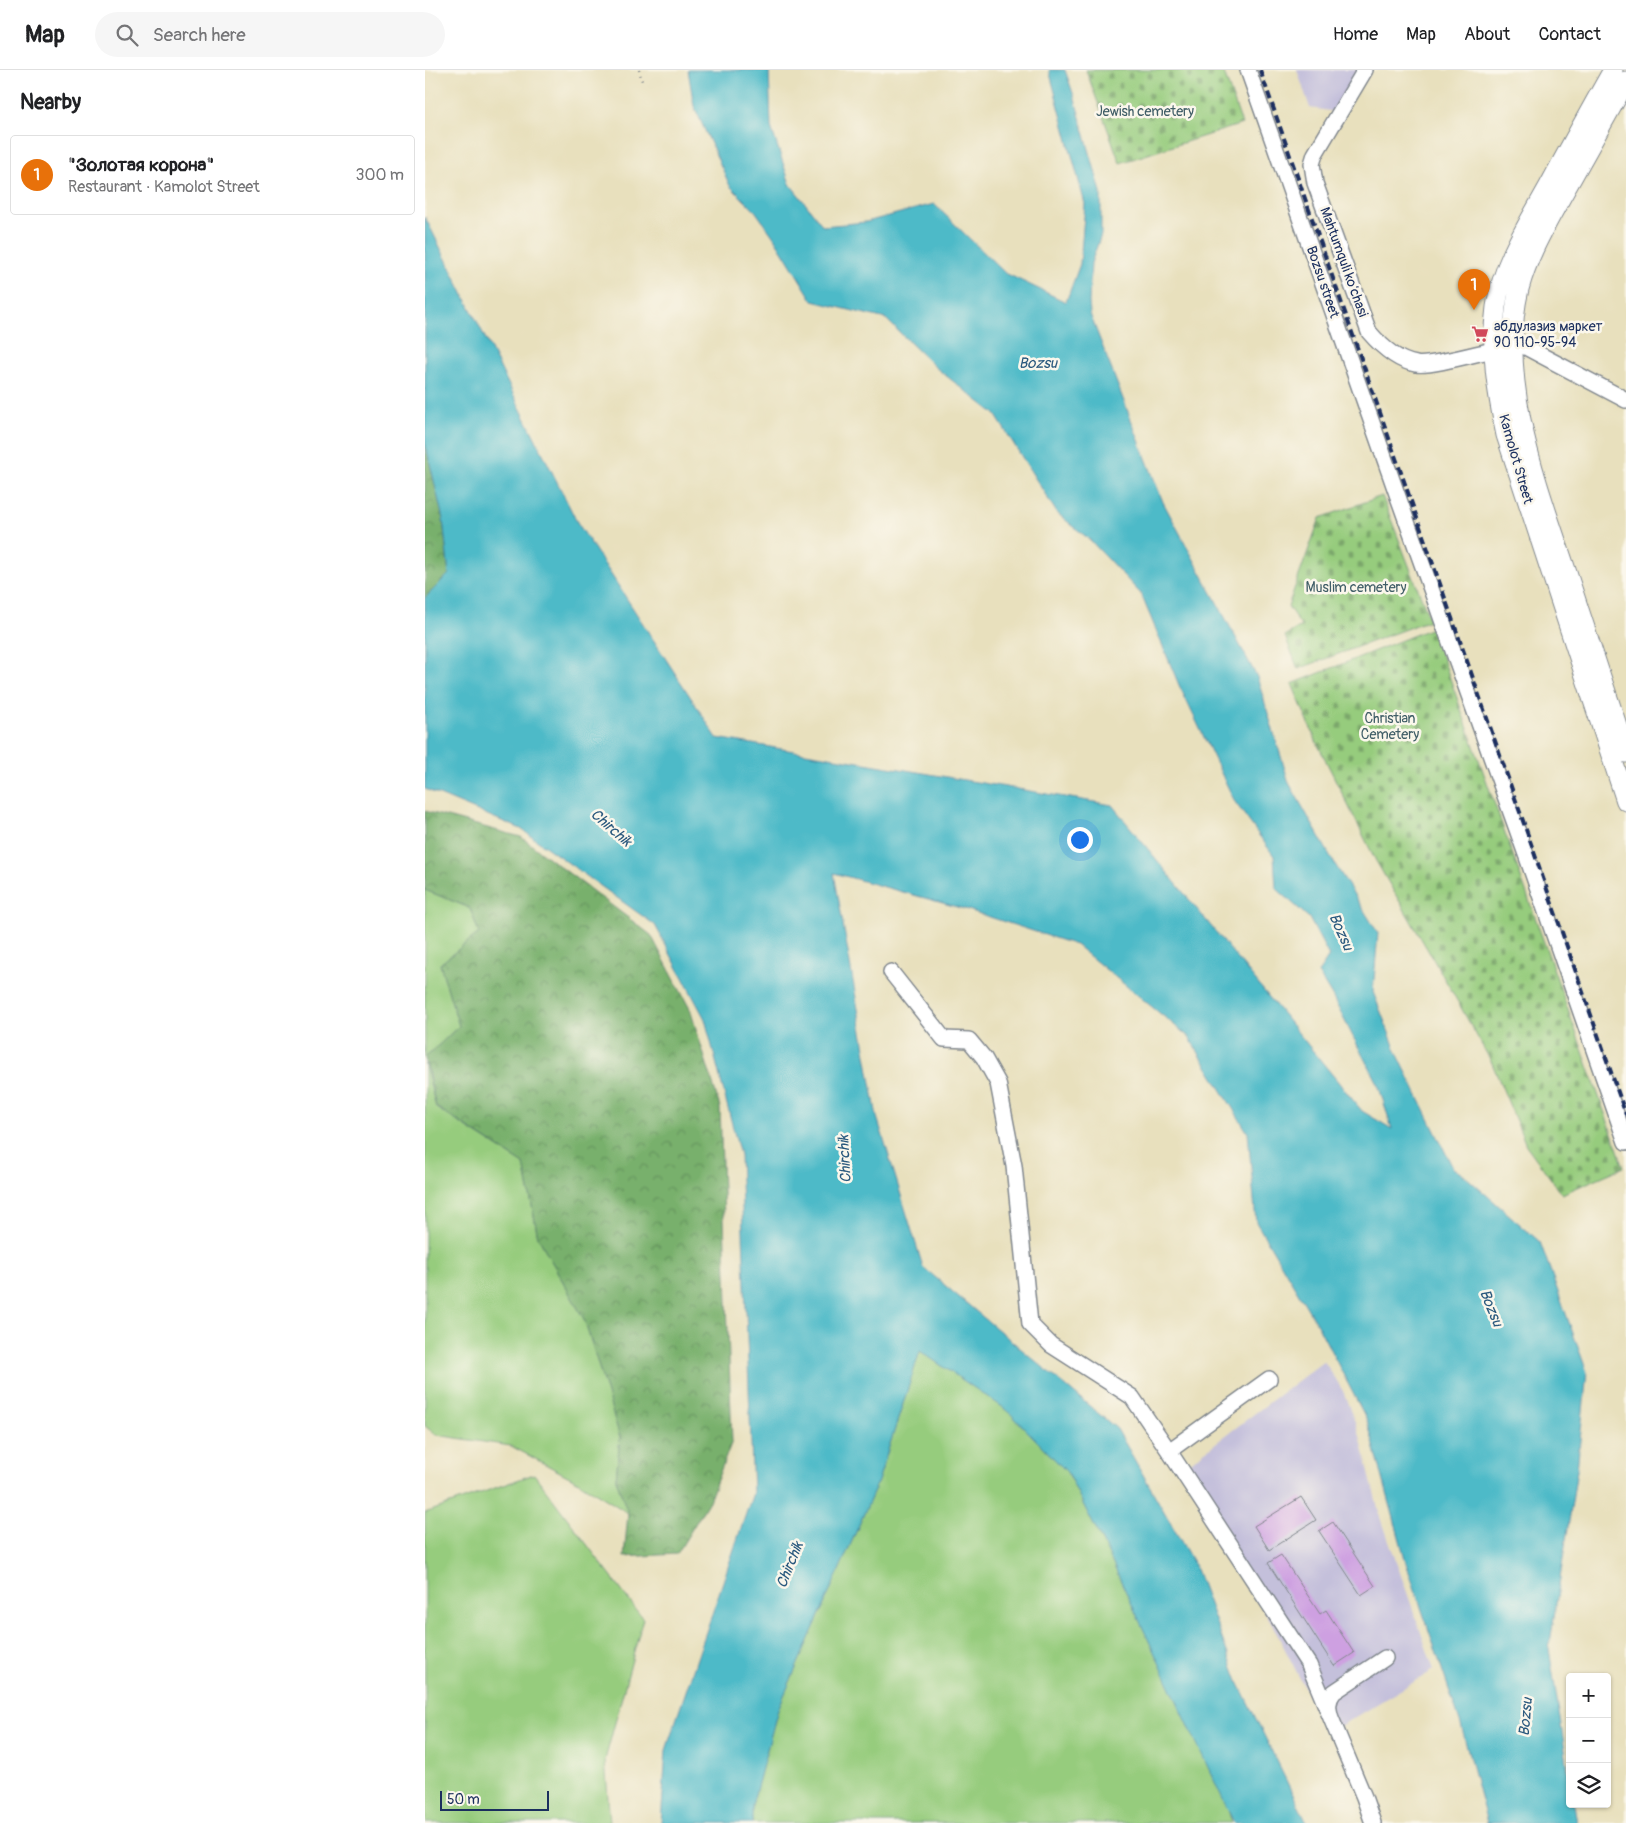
<!DOCTYPE html>
<html lang="en">
<head>
<meta charset="utf-8">
<style>
  body { margin:0; font-family:Pangolin,sans-serif; background:#f6f6f6; color:#202124 }
  .controls { position:absolute; right:15px; bottom:15px; display:grid; overflow:hidden; border-radius:5px; box-shadow:0 1px 4px #0004 }
  .controls button { width:45px; height:45px; display:grid; place-items:center; padding:0; border:0; border-bottom:1px solid #e0e0e0; background:#fff; color:#202124; font:25px sans-serif }
  .scale { position:absolute; left:15px; bottom:12px; width:109px; box-sizing:border-box; padding-left:5px; border:2px solid #1b2f5e; border-top:0; font-size:14px; line-height:18px; white-space:nowrap; color:#1b2f5e; -webkit-text-stroke:4px #fbf7ec; paint-order:stroke }
  .you { position:absolute; left:654px; top:769px; width:18px; height:18px; margin:-12px; border:4px solid #fff; border-radius:50%; background:#1a73e8; box-shadow:0 0 0 8px #1a73e833 }
  .badge { display:grid; place-items:center; width:32px; height:32px; border-radius:50%; background:#0b8043; color:#fff; font-size:16px; font-weight:700 }
  .pin { position:absolute; translate:-50% -41px; filter:drop-shadow(0 1px 2px #0008) }
  .pin::after { content:''; position:absolute; top:26px; width:18px; height:15px; background:inherit; clip-path:polygon(0 0,100% 0,50% 100%) }
  .list { margin:0; padding:0; list-style:none }
  h2 { display:flex; justify-content:space-between; align-items:center; height:65px; margin:0; padding:0 20px; font-size:21px }
  h2 small { font-size:16px; font-weight:400; color:#757577 }
  .list li { display:grid; grid-template-columns:32px 1fr auto; gap:15px; align-items:center; box-sizing:border-box; height:80px; margin:0 10px 10px; padding:0 10px; border:1px solid #e0e0e0; border-radius:5px }
  .list b { display:block; font-size:19px; white-space:nowrap }
  .list p { margin:0; font-size:16px; white-space:nowrap; color:#757577 }
  .list em { font-size:16px; font-style:normal; color:#757577 }
  .icon { flex:none; width:28px; height:28px; fill:none; stroke:currentColor; stroke-width:2; stroke-linecap:round; stroke-linejoin:round }
  .map { position:relative; flex:none; width:1201px; height:1753px; overflow:hidden }
  header { display:flex; align-items:center; gap:30px; box-sizing:border-box; height:70px; padding:0 25px; background:#fff; border-bottom:1px solid #e0e0e0 }
  header strong { font-size:24px }
  nav { display:flex; gap:28px; margin-inline-start:auto; font-size:18px }
  .search { width:350px; height:45px; background:#f6f6f6; display:flex; align-items:center; gap:12px; box-sizing:border-box; padding:0 18px; border-radius:28px; color:#757577; font-size:19px }
  main { display:flex }
  aside { flex:1; background:#fff }
  .map>svg:first-child { display:block }
</style>
</head>
<body>
<header>
<strong>Map</strong>
<div class="search"><svg class="icon" aria-label="search" viewBox="0 0 24 24"><circle cx="10" cy="10" r="6"/><path d="M15 15l6 6"/></svg>Search here</div>
<nav><a>Home</a><a>Map</a><a>About</a><a>Contact</a></nav>
</header>
<main>
<aside>
<h2>Nearby<small></small></h2>
<ul class="list">
<li><span class="badge" style="background:#e8710a">1</span><div><b>&quot;Золотая корона&quot;</b><p>Restaurant · Kamolot Street</p></div><em>300 m</em></li>
</ul>
</aside>
<div class="map">
<svg width="1201" height="1753" viewBox="0 0 1201 1753">
  <defs>
    <pattern id="forest-crowns" width="20" height="18" patternUnits="userSpaceOnUse" patternTransform="scale(1.25)"><rect width="20" height="18" fill="#78b06c"/><path d="M2 6a3 3 0 1 1 6 0M12 15a3 3 0 1 1 6 0" fill="none" stroke="#62905c"/></pattern>
    <pattern id="cemetery-stones" width="16" height="16" patternUnits="userSpaceOnUse" patternTransform="scale(1.25)"><rect width="16" height="16" fill="#96cc7d"/><path d="M2 7V4a2 2 0 0 1 4 0v3zM10 15v-3a2 2 0 0 1 4 0v3z" fill="#7aa66a"/></pattern>
  </defs>
  <rect width="100%" height="100%" fill="#fbf7ec"/>
  <filter id="ink" filterUnits="userSpaceOnUse"><feTurbulence type="fractalNoise" baseFrequency=".02" numOctaves="2"/><feDisplacementMap in="SourceGraphic" scale="10" xChannelSelector="R" yChannelSelector="G"/><feConvolveMatrix kernelMatrix="1 2 1 2 8 2 1 2 1" color-interpolation-filters="sRGB"/></filter>
  <filter id="wash" filterUnits="userSpaceOnUse"><feTurbulence type="fractalNoise" baseFrequency=".0096" numOctaves="4" result="noise"/><feDisplacementMap in="SourceGraphic" scale="20" xChannelSelector="R" yChannelSelector="G"/><feGaussianBlur stdDeviation="1.12" result="paint"/><feColorMatrix in="noise" values="0 0 0 0 0 0 0 0 0 0 0 0 0 0 0 0 0 1.4 0 .05"/><feComposite in="paint" operator="in"/></filter>
  <g filter="url(#wash)">
    <rect width="100%" height="100%" fill="#e8e0bd"/>
    <path fill="#c4c0db" d="M872 0H935L911 42 885 38Z
      M899 1291 918 1321 935 1366 954 1442 1009 1600 903 1663 846 1552 781 1440 763 1394Z"/>
    <path fill="#96cc7d" stroke="#587e6e" d="M0 820 45 838 54 863 15 894 34 956 0 988Z
      M0 993 11 1038 99 1094 113 1167 160 1251 195 1367 191 1409 203 1443 152 1411 86 1376 11 1365 0 1356Z
      M495 1281 582 1340 642 1402 681 1479 803 1739 807 1753H327V1735L353 1639 452 1414Z
      M109 1404 218 1549 180 1690 185 1753H0V1443Z"/>
    <path fill="url(#forest-crowns)" stroke="#4a7065" d="M0 372 18 449 24 504 0 528Z
      M0 741 96 767 226 865 265 939 295 1037 307 1371 284 1431 252 1484 199 1487 203 1443 191 1409 195 1367 160 1251 113 1167 99 1094 11 1037 0 988 34 956 15 894 54 863 45 838 0 820Z"/>
    <path fill="url(#cemetery-stones)" stroke="#587e6e" d="M661 0H798L817 54 695 93Z
      M957 426 1005 550 873 599 860 566 876 556 863 536 895 448Z
      M1007 558 1199 1097 1137 1124 1101 1075 1067 993 1025 918 951 791 892 673 867 614Z"/>
    <path fill="#4ebac8" stroke="#347493" d="M263 0H344L346 57 365 114 398 156 441 152 509 134 580 203 641 232 655 194 660 134 624 0H640L649 26 676 122V165L666 193 664 232 665 244 738 432 832 607 864 713 908 791 953 863 948 922 972 983 1028 1098 1040 1106 1115 1172 1162 1302 1152 1400 1124 1579 1145 1712V1734H1149L1152 1753H1062L1036 1655 982 1496 942 1350 893 1256 831 1152 823 1063 764 967 651 875 543 840 409 803 452 1047 498 1197 692 1359 769 1494 814 1614 882 1753H809L681 1479 642 1402 582 1340 495 1281 452 1414 353 1639 327 1735V1753H236L241 1680 328 1423 315 1085 280 949 230 855 96 759 0 719V528L24 504 18 449 0 372V147L152 452 292 668 687 735 937 1041 967 1059 954 1017 907 926 893 903 904 886 884 848 851 818 849 786 810 732 754 615 716 524 665 470 632 443 570 344 510 297 461 249 388 231 348 166 331 142 305 116 269 36Z"/>
    <g id="blocks">
      <path fill="#cea0e1" d="M876 1427 891 1450 844 1480 829 1456Z
        M908 1452 950 1516 936 1525 894 1461Z
        M856 1485 895 1544 901 1540 929 1583 909 1596 843 1493Z"/>
    </g>
  </g>
  <g filter="url(#ink)">
    <use href="#blocks" fill-opacity="0" stroke="#82888e" stroke-width="1"/>
    <g fill="none" stroke-linecap="round" stroke-linejoin="round">
      <g stroke="#82888e" stroke-width="18">
        <path id="minor" d="M823 0 972 424 1103 790 1201 1072
          M940 0 890 84 887 94 890 113 944 262C956 276 972 291 991 294 1004 297 1053 283 1068 280
          M1089 271 1201 330
          M466 902 519 969 544 970 559 988 573 1013 589 1096 605 1254 626 1275 707 1327 744 1381 884 1595 906 1648
          M744 1381 844 1309
          M948 1753 939 1727 906 1648C903 1638 902 1631 909 1622L960 1588"/>
      </g>
      <g stroke="#82888e" stroke-width="21">
        <path id="major" d="M1188 0C1166 39 1145 77 1124 116 1103 154 1077 194 1071 237 1065 280 1072 323 1081 365L1201 731
          M1201 11C1181 47 1160 84 1140 120 1123 151 1103 184 1094 219 1072 312 1113 416 1142 503 1162 563 1181 623 1201 683"/>
      </g>
      <path stroke="#82888e" stroke-width="2.5" stroke-dasharray="1 4" stroke-linecap="butt" d="M214 0 217 11"/>
      <use href="#minor" stroke="#fff" stroke-width="15"/>
      <use href="#major" stroke="#fff" stroke-width="19"/>
      <path stroke="#1b2f5e" stroke-width="4" stroke-dasharray="8 4" stroke-linecap="butt" d="M835 0 1201 1045"/>
    </g>
  </g>
  <defs>
    <g id="supermarket-bare" transform="scale(1.35)"><path d="M-6-5.5h2.5l.6 2H6L4.5 2H-2.5L-4.4-4H-6ZM-1.5 3.2a1.3 1.3 0 1 0 .1 0ZM3 3.2a1.3 1.3 0 1 0 .1 0Z" fill="#d1495b" stroke="#fbf7ec" stroke-width="2.5" paint-order="stroke"/></g>
  </defs>
  <g fill-rule="evenodd">
    <use href="#supermarket-bare" x="1055" y="264"/>
  </g>
  <g text-anchor="middle" dominant-baseline="central" stroke-width="5" stroke-linejoin="round" paint-order="stroke">
    <g font-size="14" fill="#405e67" stroke="#fbf7ec">
      <text x="720" y="41">Jewish cemetery</text>
      <text x="931" y="517">Muslim cemetery</text>
      <text x="965" y="648">Christian<tspan x="965" dy="16">Cemetery</tspan></text>
    </g>
    <g font-size="14" fill="#1b2f5e" stroke="#fbf7ec">
      <text transform="translate(919 192) rotate(70)">Mahtumquli ko‘chasi</text>
      <text transform="translate(898 212) rotate(71)">Bozsu street</text>
      <text transform="translate(1091 389) rotate(74)">Kamolot Street</text>
    </g>
    <g font-size="14" fill="#1b2f5e" stroke="#fbf7ec" text-anchor="start">
      <text x="1069" y="256">абдулазиз маркет<tspan x="1069" dy="16">90 110-95-94</tspan></text>
    </g>
    <g font-size="15" font-style="italic" fill="#2a597e" stroke="#fbf7ec">
      <text x="613" y="293">Bozsu</text>
      <text transform="translate(186 758) rotate(41)">Chirchik</text>
      <text transform="translate(916 862) rotate(66)">Bozsu</text>
      <text transform="translate(420 1089) rotate(-93)">Chirchik</text>
      <text transform="translate(1066 1238) rotate(68)">Bozsu</text>
      <text transform="translate(365 1495) rotate(-68)">Chirchik</text>
      <text transform="translate(1101 1647) rotate(-85)">Bozsu</text>
    </g>
  </g>
</svg>
<div class="controls">
<button>+</button>
<button>−</button>
<button><svg class="icon" aria-label="layers" viewBox="0 0 24 24"><path d="M12 4l9 5-9 5-9-5zM3 14l9 5 9-5"/></svg></button>
</div>
<div class="scale">50 m</div>
<div class="you"></div>
<div class="pin badge" style="left:1049px;top:240px;background:#e8710a">1</div>
</div>
</main>
</body>
</html>
